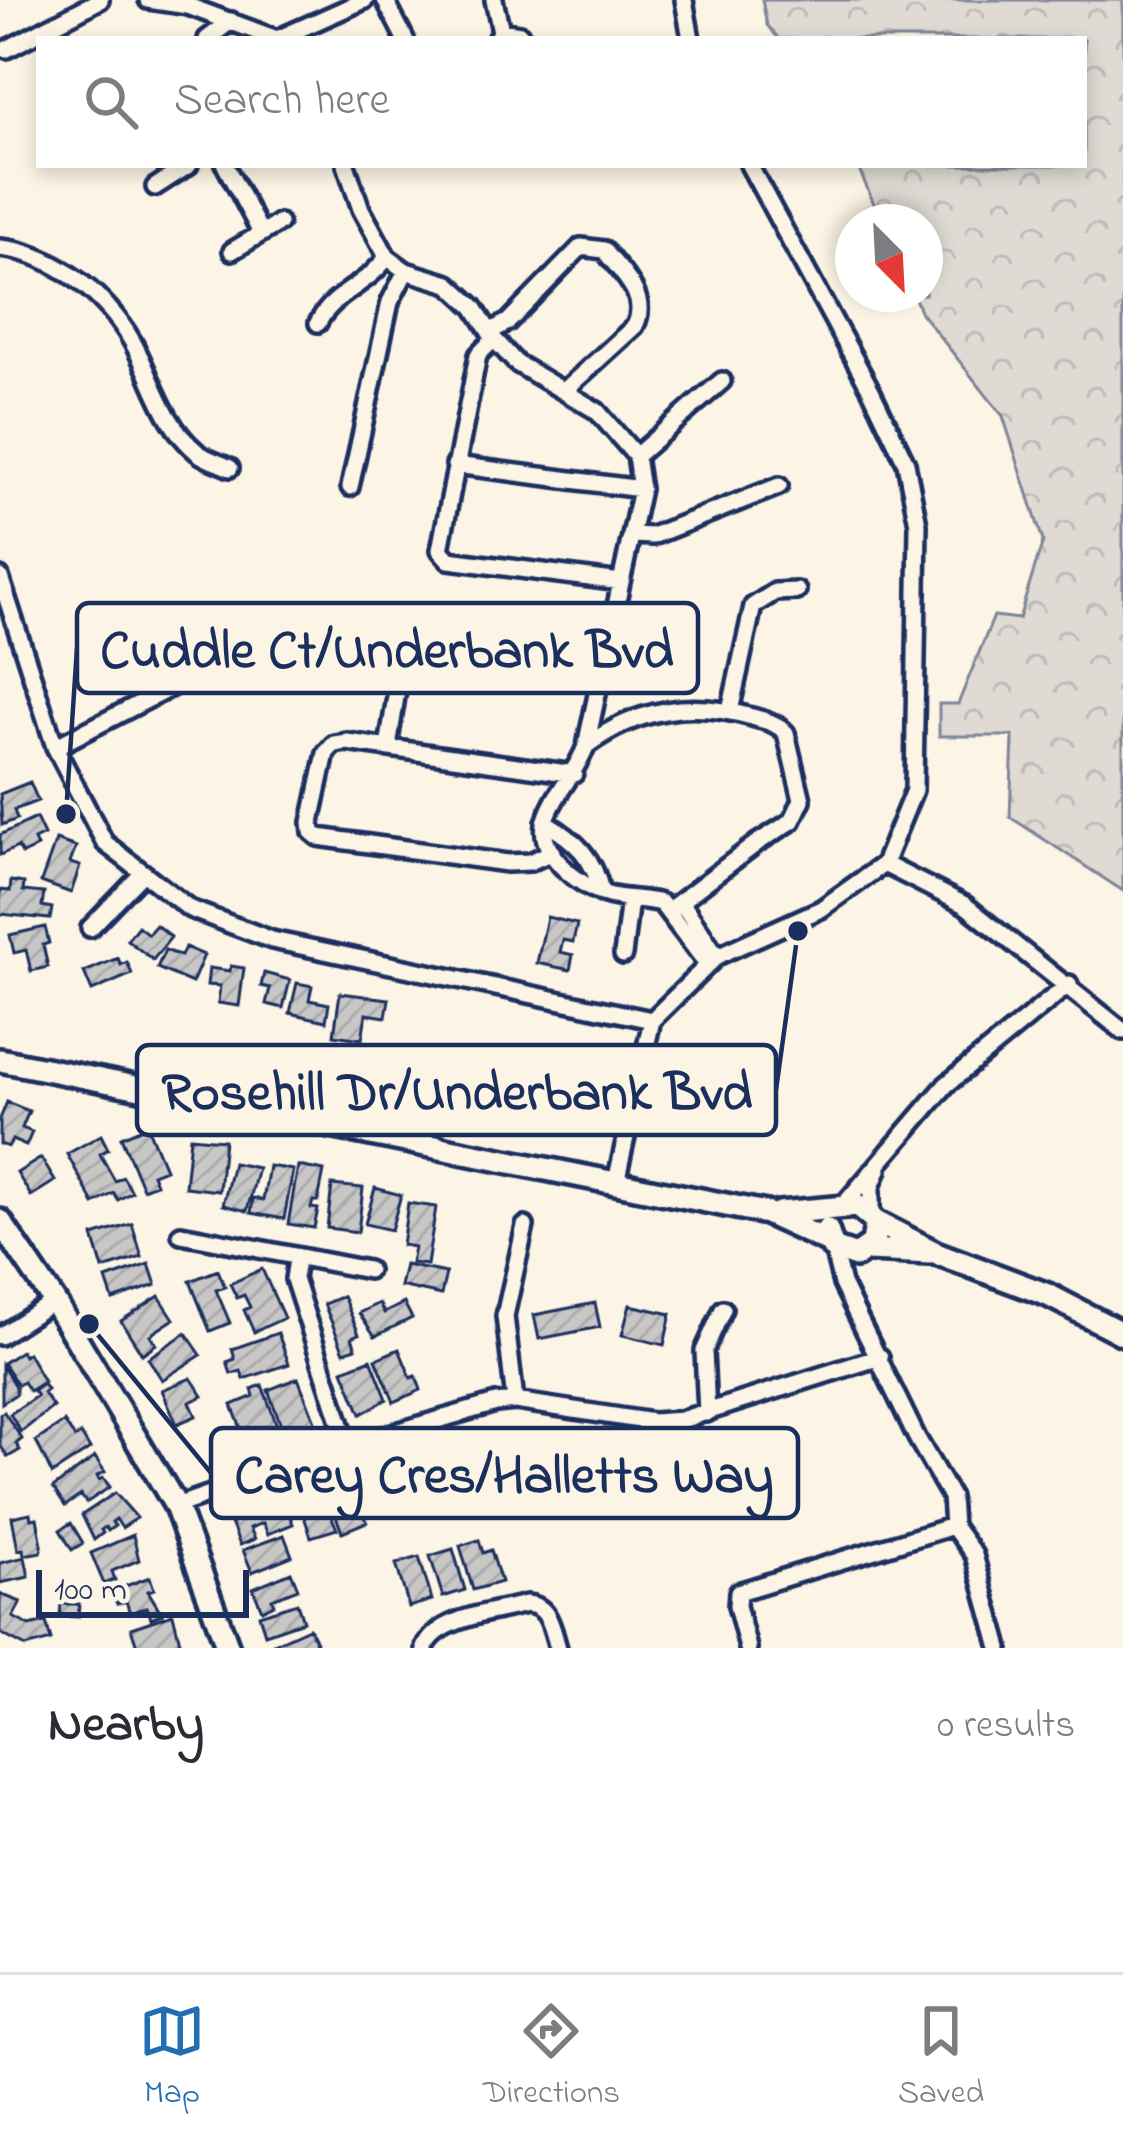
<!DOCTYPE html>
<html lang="en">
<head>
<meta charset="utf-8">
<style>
  body { margin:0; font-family:"Indie Flower",sans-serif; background:#f2f2f3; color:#2b2b33 }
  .compass { position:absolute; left:835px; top:204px; width:108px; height:108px; border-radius:50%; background:#fff; box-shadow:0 6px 18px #0003; rotate:156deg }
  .scale { position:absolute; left:36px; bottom:30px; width:213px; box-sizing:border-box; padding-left:12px; border:6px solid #1b2f5e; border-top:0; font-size:33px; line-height:42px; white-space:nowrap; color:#1b2f5e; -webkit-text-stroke:9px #fcf5e5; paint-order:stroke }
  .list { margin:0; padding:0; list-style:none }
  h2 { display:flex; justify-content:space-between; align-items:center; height:156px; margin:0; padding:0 48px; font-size:51px }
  h2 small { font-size:39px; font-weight:400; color:#7c7c81 }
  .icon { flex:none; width:66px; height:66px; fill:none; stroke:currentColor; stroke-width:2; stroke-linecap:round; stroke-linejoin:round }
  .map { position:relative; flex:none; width:1123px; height:1648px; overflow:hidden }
  .search { position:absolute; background:#fff; box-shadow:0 6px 18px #0003; left:36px; right:36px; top:36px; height:132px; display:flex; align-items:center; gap:30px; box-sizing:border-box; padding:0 42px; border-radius:0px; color:#7c7c81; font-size:45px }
  .sheet { height:324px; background:#fff }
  nav { display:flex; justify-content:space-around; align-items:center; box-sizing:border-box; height:168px; border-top:3px solid #e1e1e2; background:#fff; font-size:33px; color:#7c7c81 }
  nav a { display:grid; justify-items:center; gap:6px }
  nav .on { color:#1f6fb2 }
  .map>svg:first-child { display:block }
</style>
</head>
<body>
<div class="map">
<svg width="1123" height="1648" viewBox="0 0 1123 1648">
  <defs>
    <pattern id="forest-crowns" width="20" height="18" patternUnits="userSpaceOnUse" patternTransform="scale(3)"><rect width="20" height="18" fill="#dfdbd4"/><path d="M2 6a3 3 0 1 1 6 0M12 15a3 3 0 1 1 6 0" fill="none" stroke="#bfbcb8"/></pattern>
    <pattern id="building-hatch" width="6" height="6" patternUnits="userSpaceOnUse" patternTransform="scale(3)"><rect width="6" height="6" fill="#c8c7c6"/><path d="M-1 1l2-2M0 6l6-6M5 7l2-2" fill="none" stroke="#ababac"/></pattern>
  </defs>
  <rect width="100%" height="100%" fill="#fcf5e5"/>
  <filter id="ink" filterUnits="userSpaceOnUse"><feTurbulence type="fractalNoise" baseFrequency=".00833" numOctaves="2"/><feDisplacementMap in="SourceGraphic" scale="24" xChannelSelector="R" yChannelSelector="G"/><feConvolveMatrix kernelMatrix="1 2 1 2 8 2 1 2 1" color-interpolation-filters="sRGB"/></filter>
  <g filter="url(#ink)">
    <path fill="url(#forest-crowns)" stroke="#7d8599" stroke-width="3" d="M762 0H1123V891L1010 817 1013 736H939V704H958L994 616 1019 619 1043 541 1003 416 921 313 913 294H925V222H882L857 165H1084V39H779L767 25Z
      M604 1427 647 1432 637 1505 612 1513 598 1471Z"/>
    <path fill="url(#building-hatch)" stroke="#1b2f5e" stroke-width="3" d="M30 782 38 801 14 810 17 819 2 825 0 794Z
      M36 818 44 835 34 840 37 847 22 854 18 847 0 855V835Z
      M56 840 76 847 70 863 80 866 71 893 41 882Z
      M11 881 24 883 23 891 44 893 42 906 52 908 50 919 0 914V890L10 891Z
      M547 917 577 924 573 942 563 940 560 952 573 955 570 970 537 963Z
      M156 925 171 937 153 960 127 940 138 926 148 934Z
      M45 927 49 943 43 945 48 967 31 971 26 950 14 953 10 935Z
      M185 947 204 955 192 983 157 968 165 950 181 956Z
      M118 958 121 965 127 962 132 974 92 991 84 972Z
      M231 966 244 968 239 1006 218 1003 220 986 207 985 209 968 230 971Z
      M264 973 290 980 283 1008 266 1004 270 988 261 986Z
      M297 983 312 986 309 1000 329 1004 326 1021 290 1013Z
      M340 993 389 999 386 1017 366 1014 362 1039 334 1035Z
      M7 1102 29 1111 22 1128 32 1132 26 1146 12 1140 8 1147 0 1144V1119Z
      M147 1126 165 1169 152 1174 156 1184 143 1189 121 1137Z
      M101 1135 108 1149 100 1154 115 1181 123 1177 132 1192 118 1200 114 1193 94 1204 67 1154Z
      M190 1137 224 1140 219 1191 185 1187Z
      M41 1158 55 1181 31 1196 17 1173Z
      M233 1163 258 1168 247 1211 223 1205Z
      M269 1166 293 1170 284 1219 251 1213 253 1198 263 1200Z
      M298 1166 324 1171 318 1201H313L311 1208 318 1209 314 1228 288 1224Z
      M332 1185 363 1188 358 1232 327 1228Z
      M375 1188 401 1195 391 1230 365 1224Z
      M408 1203 436 1207 427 1265 411 1263 414 1247 402 1245Z
      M132 1224 142 1257 103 1269 93 1236Z
      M149 1264 156 1285 113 1300 106 1279Z
      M405 1265 446 1273 441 1295 400 1286Z
      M262 1269 284 1318 254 1332 244 1310 250 1307 244 1295 237 1298 230 1284Z
      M218 1270 225 1287 216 1290 230 1323 210 1331 190 1281Z
      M159 1296 174 1319 150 1335 156 1344 142 1354 121 1321Z
      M343 1296 359 1334 352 1337 356 1348 344 1352 324 1304Z
      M379 1303 384 1313 404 1303 412 1318 375 1336 359 1313Z
      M595 1303 600 1327 539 1339 534 1315Z
      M630 1305 671 1314 664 1345 622 1335Z
      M186 1333 201 1355 162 1380 148 1358Z
      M278 1333 289 1364 244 1379 241 1371 231 1374 227 1362 235 1359 232 1349Z
      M399 1349 411 1378 416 1376 421 1390 394 1402 376 1359Z
      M21 1351 24 1356 28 1353 44 1382 29 1391 23 1382 18 1385 3 1363Z
      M371 1359 387 1399 361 1414 343 1370Z
      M2 1365 16 1388V1394L2 1403Z
      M191 1378 203 1396 190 1402 196 1416 177 1424 162 1390Z
      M298 1378 316 1424 285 1436 268 1390Z
      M43 1384 47 1390 43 1393 53 1407 21 1432 10 1414 37 1396 33 1391Z
      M262 1385 282 1439 248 1447 232 1405 254 1396 252 1389Z
      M4 1412 22 1439 16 1444 20 1450 8 1457 0 1445V1414Z
      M64 1422 75 1438 81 1434 90 1449 52 1474 36 1441Z
      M95 1457 105 1472 97 1476 99 1480 103 1478 110 1487 86 1503 81 1495 65 1506 53 1488Z
      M348 1475 367 1522 342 1532 324 1485Z
      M318 1486 337 1529 311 1537 296 1493Z
      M279 1489 293 1524 268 1534 263 1523 250 1528 255 1539 240 1545 226 1511Z
      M115 1493 137 1518 122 1528 116 1519 112 1522 115 1526 108 1531 105 1527 101 1530 103 1533 94 1540 82 1515Z
      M30 1513 31 1519 37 1518 42 1545 41 1552 24 1555 23 1549 18 1550 12 1517Z
      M71 1523 83 1543 72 1550 60 1530Z
      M133 1535 139 1560 112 1571 115 1580 104 1584 91 1553Z
      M284 1535 292 1556 252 1572 243 1550Z
      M479 1540 483 1553 491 1550 501 1582 473 1590 460 1546Z
      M453 1549 465 1590 443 1597 430 1556Z
      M25 1557 29 1577 0 1583V1563Z
      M419 1557 432 1600 409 1607 396 1564Z
      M291 1572 298 1589 272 1599 274 1604 262 1610 253 1588Z
      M150 1577 154 1589 148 1591 162 1614 151 1618 147 1607 130 1613 126 1601 117 1604 112 1591Z
      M0 1594 21 1602 13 1617 30 1626 46 1622 51 1640 26 1647 0 1633Z
      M297 1603 303 1621 265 1634 259 1615Z
      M61 1604H79L78 1617 60 1616Z
      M173 1614 180 1642 161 1648 137 1646 131 1628Z
      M309 1628 317 1644 270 1648 269 1646Z"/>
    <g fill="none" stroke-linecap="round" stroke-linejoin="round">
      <g stroke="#1b2f5e" stroke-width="24">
        <path id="street" d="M148 0 188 6 277 39
          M385 0 405 39
          M494 0 501 31 496 39
          M684 0 691 39
          M501 31 520 34
          M207 39 231 21
          M277 39 365 0
          M7 49 100 0
          M225 165 261 233
          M346 165 361 209 387 257 406 271 449 284 474 307 494 339 516 363 597 411 636 456 641 489 586 746C577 772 554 793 546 820 536 853 578 885 605 894 623 900 643 898 661 903L707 964
          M155 187 189 165
          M0 248C54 253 106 295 132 341 153 378 162 423 197 452 205 459 220 463 230 468
          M232 251 279 223
          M318 323C334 292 368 285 387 257
          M491 331 508 322 581 247 604 250C621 273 650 296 635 326L566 389
          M494 339 478 355 440 550 449 560 621 582
          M636 456 722 381
          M455 465 641 489
          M350 487 390 302 406 271
          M633 535 652 536 779 486
          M0 577 55 747 105 843 190 909 272 940 652 1020
          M730 711 753 606 775 592 797 591
          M586 746C638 708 691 700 752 717 765 721 776 722 786 733L802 800 792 821 757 843 669 910
          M55 747 302 620
          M388 747 401 665 415 652 601 678
          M545 822C575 840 595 858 601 893
          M552 852 530 862 507 863 318 837 312 832 311 822 326 753 334 744 347 742 574 774
          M884 864 965 905 1123 1031
          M681 902 717 956
          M90 928 143 873
          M623 955 630 899
          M616 1182 652 1020 717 956 821 909 884 864 914 790 918 524 906 463 871 390 749 165
          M841 1208 946 1085 1069 984
          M871 1214V1187L878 1170
          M181 1234 368 1270
          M833 1248 842 1284 917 1438 951 1497 953 1526 974 1555 1000 1648
          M297 1259 294 1279 348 1446
          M0 1336 54 1301
          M515 1401 505 1316 525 1226
          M707 1413 704 1351 723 1309
          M176 1506 348 1446 496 1403 515 1401 653 1422 681 1420 880 1357
          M425 1648C437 1617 496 1612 526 1604 550 1605 552 1629 558 1648
          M748 1648 737 1606 738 1592 953 1526"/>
      </g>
      <g stroke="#1b2f5e" stroke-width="30">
        <path id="secondary" d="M0 1060 766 1213 829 1242
          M779 1213 857 1206 876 1222 936 1253 1048 1295 1123 1334
          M0 1221 54 1301 176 1506 228 1648
          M827 1230 833 1248 856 1256 873 1244 876 1222
          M868 1250 930 1253"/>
      </g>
      <use href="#street" stroke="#fcf5e5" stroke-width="15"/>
      <use href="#secondary" stroke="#fcf5e5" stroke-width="21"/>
    </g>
  </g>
  <path fill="none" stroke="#1b2f5e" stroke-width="4.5" d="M66 814L77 648M798 931L776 1090M89 1324L211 1473"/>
  <g fill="#1b2f5e" stroke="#fcf5e5" stroke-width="4.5">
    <circle cx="66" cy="814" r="12"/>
    <circle cx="798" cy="931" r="12"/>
    <circle cx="89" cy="1324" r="12"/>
  </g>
  <g fill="#fcf5e5" stroke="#1b2f5e" stroke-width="4.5">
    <rect x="77" y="603" width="621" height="90" rx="12"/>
    <rect x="137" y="1045" width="639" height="90" rx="12"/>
    <rect x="211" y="1428" width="587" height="90" rx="12"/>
  </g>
  <g font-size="54" text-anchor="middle" font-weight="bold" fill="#1b2f5e">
    <text x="387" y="667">Cuddle Ct/Underbank Bvd</text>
    <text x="457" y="1109">Rosehill Dr/Underbank Bvd</text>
    <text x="504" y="1492">Carey Cres/Halletts Way</text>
  </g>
</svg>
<svg class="compass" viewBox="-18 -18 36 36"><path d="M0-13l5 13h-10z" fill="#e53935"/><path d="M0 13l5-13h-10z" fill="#7c7c81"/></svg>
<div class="scale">100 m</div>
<div class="search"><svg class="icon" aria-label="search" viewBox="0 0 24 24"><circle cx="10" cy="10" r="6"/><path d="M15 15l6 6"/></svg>Search here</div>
</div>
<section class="sheet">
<h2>Nearby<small>0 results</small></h2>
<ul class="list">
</ul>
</section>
<nav>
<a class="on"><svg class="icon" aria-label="map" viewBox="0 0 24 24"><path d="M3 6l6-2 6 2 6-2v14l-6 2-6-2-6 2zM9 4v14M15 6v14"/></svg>Map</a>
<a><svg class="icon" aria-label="directions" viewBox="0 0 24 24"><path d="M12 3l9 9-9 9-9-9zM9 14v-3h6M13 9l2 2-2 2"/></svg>Directions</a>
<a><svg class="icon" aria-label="saved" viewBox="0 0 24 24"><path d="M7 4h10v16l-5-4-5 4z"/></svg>Saved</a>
</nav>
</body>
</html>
